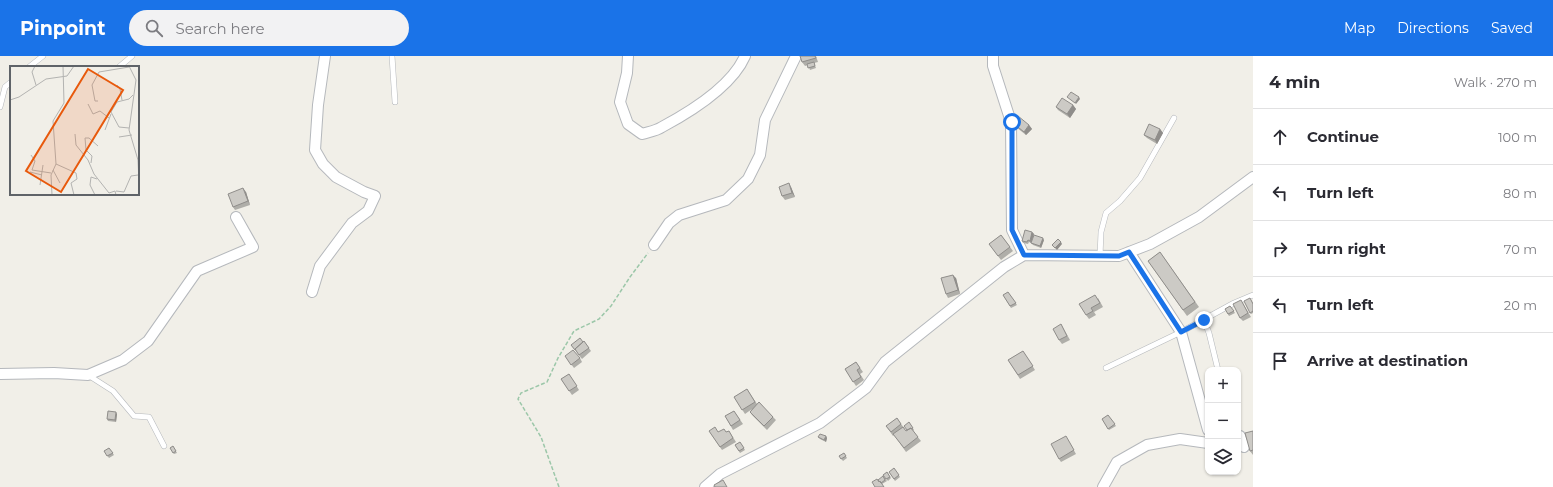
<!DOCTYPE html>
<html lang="en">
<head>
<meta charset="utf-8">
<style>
  body { margin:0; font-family:Montserrat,sans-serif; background:#f2f2f3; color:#2b2b33 }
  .controls { position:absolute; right:12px; bottom:12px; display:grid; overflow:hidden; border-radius:8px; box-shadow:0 1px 3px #0004 }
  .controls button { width:36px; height:36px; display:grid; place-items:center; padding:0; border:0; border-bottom:1px solid #e1e1e2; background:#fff; color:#2b2b33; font:20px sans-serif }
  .stop { position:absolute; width:12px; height:12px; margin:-9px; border:3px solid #1a73e8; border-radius:50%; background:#fff }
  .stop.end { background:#1a73e8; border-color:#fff; box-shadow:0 1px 4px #0008 }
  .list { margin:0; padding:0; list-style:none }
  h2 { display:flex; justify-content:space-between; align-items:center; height:52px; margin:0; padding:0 16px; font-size:17px }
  h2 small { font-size:13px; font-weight:400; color:#7c7c81 }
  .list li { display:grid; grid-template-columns:26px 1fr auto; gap:12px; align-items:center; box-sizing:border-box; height:56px; padding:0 16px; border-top:1px solid #e1e1e2 }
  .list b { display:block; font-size:15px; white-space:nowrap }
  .list em { font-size:13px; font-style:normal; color:#7c7c81 }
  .icon { flex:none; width:22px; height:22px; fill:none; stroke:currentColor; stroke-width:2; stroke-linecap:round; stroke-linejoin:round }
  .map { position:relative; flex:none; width:1253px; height:431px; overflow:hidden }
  header { display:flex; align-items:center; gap:24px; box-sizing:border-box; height:56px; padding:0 20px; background:#1a73e8; color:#fff }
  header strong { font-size:19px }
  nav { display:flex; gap:22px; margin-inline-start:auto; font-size:14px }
  .search { width:280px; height:36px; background:#f2f2f3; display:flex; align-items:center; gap:10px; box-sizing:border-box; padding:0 14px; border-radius:22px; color:#7c7c81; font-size:15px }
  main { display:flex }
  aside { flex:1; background:#fff }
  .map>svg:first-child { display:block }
</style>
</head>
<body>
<header>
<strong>Pinpoint</strong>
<div class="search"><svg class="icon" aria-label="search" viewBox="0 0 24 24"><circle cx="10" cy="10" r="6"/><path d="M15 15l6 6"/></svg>Search here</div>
<nav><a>Map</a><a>Directions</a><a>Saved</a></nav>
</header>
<main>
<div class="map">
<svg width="1253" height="431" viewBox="0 0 1253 431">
  <rect width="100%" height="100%" fill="#f1efe8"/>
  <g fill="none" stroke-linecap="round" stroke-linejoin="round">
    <g stroke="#b5b8bc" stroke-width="6">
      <path id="service" d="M392 0 395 46
        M29 11 43 0
        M119 11 132 0
        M0 51 5 31 11 26
        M1100 200 1101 176 1106 157 1120 145 1140 122 1174 62
        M1204 264 1209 277 1218 314
        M1106 312 1181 276 1234 247 1253 239
        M88 319 113 335 134 360 149 361 164 390"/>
    </g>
    <g stroke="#b5b8bc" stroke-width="12">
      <path id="minor" d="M628 0 627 17 620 46 628 68 642 78C648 76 656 75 662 71 690 56 732 30 745 0
        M993 0V10L1011 66 1012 174 1024 199
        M654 189 669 167 679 159 726 144 748 123 760 99 765 64 796 0
        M1129 196 1181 276 1208 374
        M312 236 320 210 352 167 368 155 375 140 364 136 336 121 323 108 315 94 318 49 325 0
        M0 318 54 317 88 319 123 304 148 285 197 215 253 191 236 161
        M1240 380 1244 391
        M705 431 720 418 820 367 866 332 885 306 1004 211 1024 199 1119 200 1150 188 1199 161 1253 121
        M1103 431 1117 406 1147 389 1180 383 1208 387"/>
    </g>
    <path stroke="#9cc7a9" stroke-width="1.5" stroke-dasharray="4 2" stroke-linecap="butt" d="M559 431 541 381 518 343 521 337 547 326 558 302 574 275 599 263 611 250 630 221 648 197"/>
    <use href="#service" stroke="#fff" stroke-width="5"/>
    <use href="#minor" stroke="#fff" stroke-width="10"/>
  </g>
  <path fill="#afaea9" d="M816 0 818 6 814 7 816 12 810 14 808 9 805 10 802 6Z
    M1073 49 1076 53 1070 62 1058 54 1056 51Z
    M1013 67 1029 69 1032 73 1026 79 1016 71Z
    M1160 73 1163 77 1157 88 1147 82 1144 79Z
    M791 131 795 141 785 144 782 140Z
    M246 136 250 149 235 154 233 151Z
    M1032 176 1034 178 1031 187 1044 184 1041 192 1033 189 1031 187 1029 186 1028 188 1023 187 1022 185Z
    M1001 179 1013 195 1001 204 989 188Z
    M1160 196 1199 251 1187 260 1148 205Z
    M956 222 960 238 948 242 946 238Z
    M1008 236 1017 249 1011 252 1003 239Z
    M1098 242 1103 251 1094 256 1096 259 1089 263 1086 259Z
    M1241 244 1251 261 1243 265 1240 262Z
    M1251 244 1253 247V257L1251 258 1250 257Z
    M1230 250 1235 257 1229 260 1225 253Z
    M1061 268 1070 284 1062 288 1059 284Z
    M584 285 591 295 582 303 571 289Z
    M1023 295 1035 314 1020 323 1008 304Z
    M565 300 580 302 582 306 574 312Z
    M856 306 863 316 860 318 864 324 856 330 845 313Z
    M569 318 579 334 572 339 561 323Z
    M747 333 757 348 773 361 776 364 767 374 752 359 750 356 752 353 745 358 734 341Z
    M734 355 743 368 733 374 725 360Z
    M117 358 116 366 108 365 107 363Z
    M1108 359 1116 370 1109 374 1102 363Z
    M897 362 906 375 907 374 909 366 914 374 913 375 921 385 906 396 894 379 893 380 886 370Z
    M709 375 718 376H726L729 375 736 386 722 394Z
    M1253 375V399L1250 395Z
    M826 380 827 382 826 386 820 383 818 381Z
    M1068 384 1076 398 1061 406 1059 403Z
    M740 386 745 394 740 397 735 389Z
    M173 390 177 397 174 398 170 392Z
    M109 392 114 399 109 402 104 395Z
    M844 397 847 402 843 405 839 400Z
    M894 412 900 421 895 425 889 416Z
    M887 416 891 422 888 425 883 419Z
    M883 420 887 425 882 428 875 431 879 426Z"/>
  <path fill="#8f8d8a" d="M1079 41 1080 43 1076 48 1075 47Z
    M1073 49 1076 53 1070 62 1067 58Z
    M1029 69 1032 73 1026 79 1024 76Z
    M1160 73 1163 77 1157 88 1155 84Z
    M789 127 791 131 795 141 792 137Z
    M243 132 246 136 250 149 248 145Z
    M1032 176 1034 178 1031 187 1030 185Z
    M1043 182 1044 184 1041 192 1040 190Z
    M1061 186 1062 188 1057 194 1055 192Z
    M953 219 956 222 960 238 958 234Z
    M116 356 117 358 116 366 115 364Z
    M826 380 827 382 826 386 824 384Z"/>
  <path fill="#cccac5" stroke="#8f8d8a" d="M800 0H815L816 2 802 6Z
    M814 6 815 10 808 12 807 8Z
    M1071 36 1079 41 1075 47 1067 41Z
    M1062 42 1073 49 1067 58 1056 51Z
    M1018 60 1029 69 1024 76 1013 67Z
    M1149 68 1160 73 1155 84 1144 79Z
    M789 127 792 137 782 140 779 131Z
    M243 132 248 145 233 151 228 138Z
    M1025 174 1032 176 1030 185 1028 184 1027 186 1022 185Z
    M1001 179 1010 191 998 200 989 188Z
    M1034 179 1043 182 1040 190 1031 187Z
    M1058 183 1061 186 1055 192 1052 189Z
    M1160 196 1195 246 1183 254 1148 205Z
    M953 219 958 234 946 238 941 222Z
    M1008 236 1016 247 1010 250 1003 239Z
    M1095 239 1100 247 1091 252 1093 255 1086 259 1079 248Z
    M1250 242 1253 248V255L1250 257 1244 245Z
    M1241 244 1248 257 1240 262 1233 248Z
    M1230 250 1234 255 1228 258 1225 253Z
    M1061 268 1067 280 1059 284 1053 273Z
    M580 282 583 286 575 293V294L571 289Z
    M584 285 589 292 579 299 575 293Z
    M573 294 580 302 571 309 565 300Z
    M1023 295 1033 310 1018 319 1008 304Z
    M856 306 860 312 857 314 861 321 853 326 845 313Z
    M569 318 577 330 569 335 561 323Z
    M747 333 755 346 742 354 734 341Z
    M759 346 773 361 764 370 750 356Z
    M108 355 116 356 115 364 107 363Z
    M734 355 740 364 731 370 725 360Z
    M1108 359 1115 368 1108 373 1102 363Z
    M897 362 901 368 891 376 886 370Z
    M909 366 913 372 911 373V372L907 374 904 370Z
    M715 371 718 376 724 373 726 376 729 375 733 382 720 391 709 375Z
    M903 371 906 375 911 372 918 381 904 392 893 378Z
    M1253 375V394L1250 395 1245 377Z
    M820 378 826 380 824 384 818 381Z
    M1066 380 1074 394 1059 403 1051 388Z
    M740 386 744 392 739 395 735 389Z
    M173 390 176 395 173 397 170 392Z
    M109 392 113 397 107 400 104 395Z
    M844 397 846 400 841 403 839 400Z
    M894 412 899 419 894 423 889 416Z
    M887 416 890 421 886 423 883 419Z
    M883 420 885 424 881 427 878 424Z
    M877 423 879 426 880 425 884 431H875L872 426Z
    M723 424 727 431H715L714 429Z"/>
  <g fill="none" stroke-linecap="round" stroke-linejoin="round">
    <path stroke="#1a73e8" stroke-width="5" d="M1012 66V174L1024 199 1119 200 1129 196 1181 276 1204 264"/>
  </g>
  <g transform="translate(10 10)">
    <rect width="129" height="129" fill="#f1efe8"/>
    <path fill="none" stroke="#b3b3b1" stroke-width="1" d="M25 0 22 6 26 19M119 0 126 14 119 64 128 94 129 118M107 19 110 23 112 34M0 34 9 31 36 13 57 10 64 0M88 35H85L82 19 89 6 119 1M78 38 83 48 90 45 99 52M119 62 109 61 101 46 107 36 119 33 123 29M95 64 101 48M65 68 66 79 78 94 84 108 99 127 105 125 106 129M109 71 122 69M21 89 25 95 22 104 41 107M81 97 82 90 76 84 75 72H79L88 80M46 98 66 107 67 113 61 117 64 129M43 104 50 117M20 106 32 109M30 119 33 99M106 125 114 126 121 110 128 109M42 129 41 109 46 98 43 55 54 37 53 0M85 129 80 119 81 111 87 113"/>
    <path fill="#e8590c" fill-opacity="0.15" stroke="#e8590c" stroke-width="2" d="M78 3 113 24 51 126 16 105Z"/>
    <rect width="129" height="129" fill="none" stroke="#5f6368" stroke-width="2"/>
  </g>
</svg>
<div class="controls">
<button>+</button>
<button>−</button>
<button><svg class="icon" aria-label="layers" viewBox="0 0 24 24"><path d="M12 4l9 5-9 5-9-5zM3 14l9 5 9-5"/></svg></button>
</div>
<div class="stop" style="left:1012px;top:66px"></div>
<div class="stop end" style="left:1204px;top:264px"></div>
</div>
<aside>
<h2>4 min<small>Walk · 270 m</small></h2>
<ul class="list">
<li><svg class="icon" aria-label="ahead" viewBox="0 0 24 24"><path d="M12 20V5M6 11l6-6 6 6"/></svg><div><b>Continue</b></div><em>100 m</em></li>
<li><svg class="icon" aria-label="left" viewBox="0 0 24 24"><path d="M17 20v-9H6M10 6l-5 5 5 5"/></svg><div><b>Turn left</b></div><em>80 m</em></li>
<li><svg class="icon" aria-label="right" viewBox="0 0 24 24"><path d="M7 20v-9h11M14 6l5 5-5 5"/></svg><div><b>Turn right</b></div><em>70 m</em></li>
<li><svg class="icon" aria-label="left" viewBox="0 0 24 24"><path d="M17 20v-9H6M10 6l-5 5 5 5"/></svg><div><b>Turn left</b></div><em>20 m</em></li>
<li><svg class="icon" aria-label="arrive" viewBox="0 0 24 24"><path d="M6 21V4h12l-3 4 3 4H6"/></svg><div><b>Arrive at destination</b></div></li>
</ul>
</aside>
</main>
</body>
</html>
